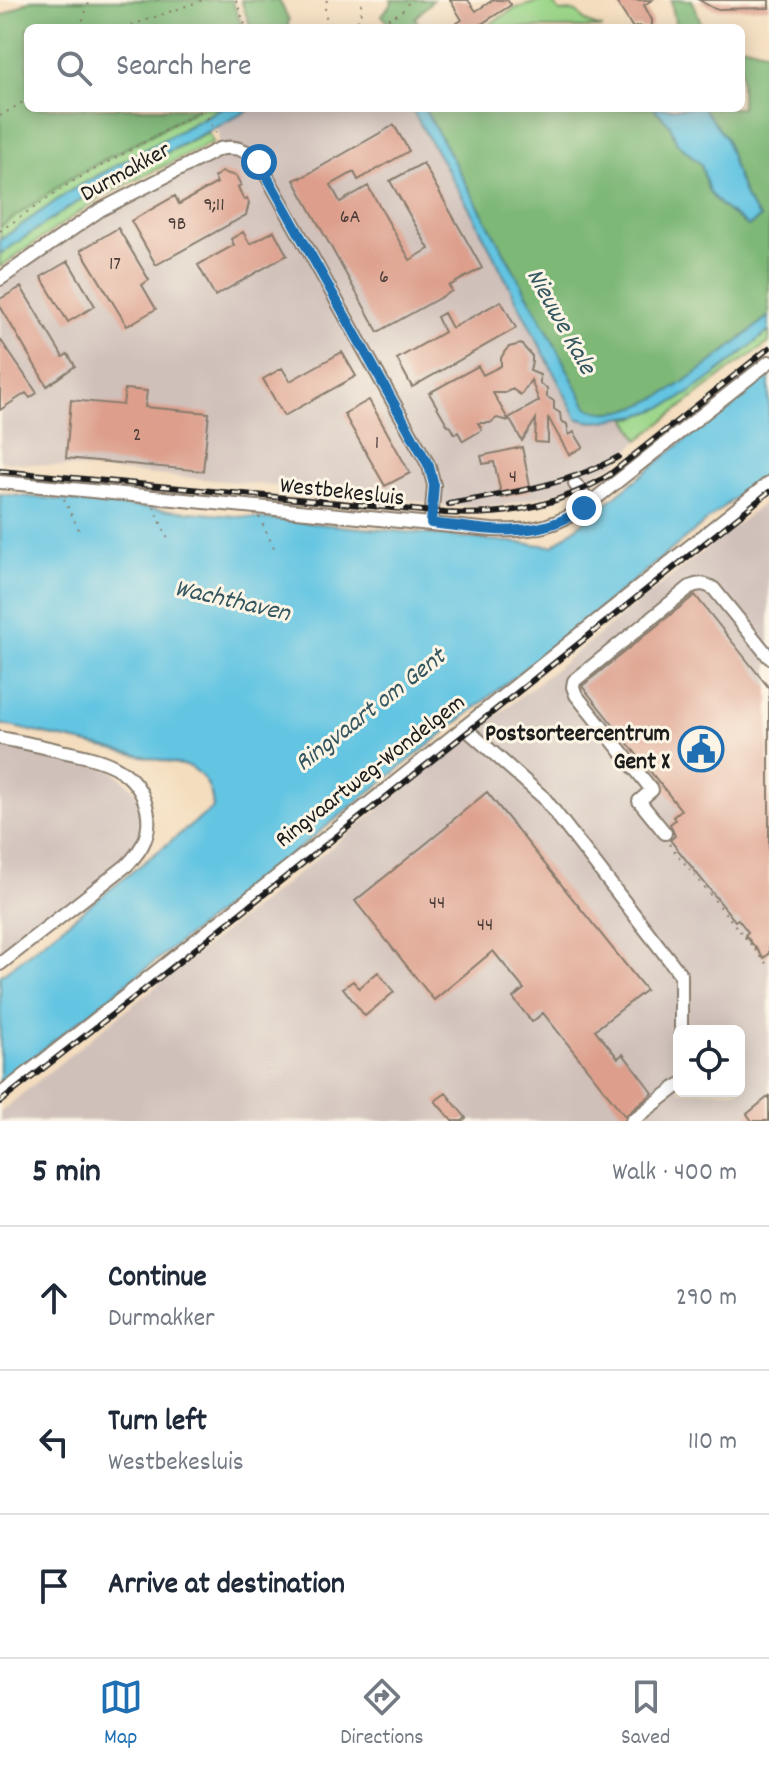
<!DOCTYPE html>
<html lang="en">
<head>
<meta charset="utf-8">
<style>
  body { margin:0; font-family:Dekko,sans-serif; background:#f6f6f7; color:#1f2937 }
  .controls { position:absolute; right:24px; bottom:24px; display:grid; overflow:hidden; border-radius:12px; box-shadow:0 4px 20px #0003 }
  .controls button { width:72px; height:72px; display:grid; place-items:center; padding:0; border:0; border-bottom:2px solid #e0e1e3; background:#fff; color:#1f2937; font:40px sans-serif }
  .stop { position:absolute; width:24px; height:24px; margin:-18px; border:6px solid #1f6fb2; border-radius:50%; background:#fff }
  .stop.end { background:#1f6fb2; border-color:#fff; box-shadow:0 2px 8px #0008 }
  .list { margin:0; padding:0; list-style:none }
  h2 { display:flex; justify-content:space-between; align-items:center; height:104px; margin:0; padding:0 32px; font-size:34px }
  h2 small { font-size:26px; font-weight:400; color:#747a83 }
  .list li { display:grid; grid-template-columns:52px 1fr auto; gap:24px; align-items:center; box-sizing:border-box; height:144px; padding:0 32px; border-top:2px solid #e0e1e3 }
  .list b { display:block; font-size:30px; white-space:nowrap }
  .list p { margin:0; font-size:26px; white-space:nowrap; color:#747a83 }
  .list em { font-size:26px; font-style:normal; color:#747a83 }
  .icon { flex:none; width:44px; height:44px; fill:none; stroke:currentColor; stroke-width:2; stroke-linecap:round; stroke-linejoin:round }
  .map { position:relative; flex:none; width:769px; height:1121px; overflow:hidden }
  .search { position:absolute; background:#fff; box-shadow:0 4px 20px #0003; left:24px; right:24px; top:24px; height:88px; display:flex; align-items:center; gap:20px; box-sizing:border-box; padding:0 28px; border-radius:12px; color:#747a83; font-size:30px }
  .sheet { height:536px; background:#fff }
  nav { display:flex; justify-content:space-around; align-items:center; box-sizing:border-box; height:112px; border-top:2px solid #e0e1e3; background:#fff; font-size:22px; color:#747a83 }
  nav a { display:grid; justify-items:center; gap:4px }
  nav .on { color:#1f6fb2 }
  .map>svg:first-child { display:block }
</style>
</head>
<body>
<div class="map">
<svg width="769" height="1121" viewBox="0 0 769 1121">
  <rect width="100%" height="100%" fill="#fcf5e5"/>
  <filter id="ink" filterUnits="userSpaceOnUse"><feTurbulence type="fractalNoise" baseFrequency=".0125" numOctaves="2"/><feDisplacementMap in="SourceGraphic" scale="16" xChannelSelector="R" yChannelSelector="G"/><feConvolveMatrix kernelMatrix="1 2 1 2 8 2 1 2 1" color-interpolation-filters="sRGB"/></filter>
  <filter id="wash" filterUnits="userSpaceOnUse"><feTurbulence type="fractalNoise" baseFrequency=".006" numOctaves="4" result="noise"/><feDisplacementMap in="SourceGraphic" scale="32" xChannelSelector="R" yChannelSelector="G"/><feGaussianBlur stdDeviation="1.8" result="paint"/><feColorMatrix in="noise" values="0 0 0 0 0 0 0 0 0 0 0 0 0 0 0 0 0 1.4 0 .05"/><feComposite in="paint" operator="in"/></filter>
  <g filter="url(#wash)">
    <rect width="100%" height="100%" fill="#f4ddbe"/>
    <path fill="#cfc0ba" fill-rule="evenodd" d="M253 108H410L472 213 577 417 589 422 607 421 626 417 639 440 614 464 570 488 549 495 500 506H445L417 501 246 483 0 461V285L102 215 220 154 217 127Z
      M769 499V1121H0V1112L86 1042ZM679 1031H739V1091H679Z
      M0 744 113 770 135 790 142 807 144 833 132 859 0 957Z"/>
    <path fill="#9dd78b" stroke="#5c7a54" stroke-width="2" d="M545 0H550L560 12C587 9 573 15 590 24 594 26 599 27 603 28H484L514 9Z
      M200 108H221L73 189 0 240V227L69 179Z
      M208 132 213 142 103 196 0 267V254L99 187Z
      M769 331V343L732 368 639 440 626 417 634 418 697 387Z"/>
    <path fill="#7eb877" stroke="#4d6a4a" stroke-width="2" d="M31 0H232L243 28H28V108H200L69 179 0 227V17Z
      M241 0H279L289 20 287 28H251Z
      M391 0H433L415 18 421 28H391L382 15 392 3Z
      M671 0H692L703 27 705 28H676Z
      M741 45 769 52V316C731 346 636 435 586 407L547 330 424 108H654L670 125 677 143 701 164 709 192 721 206 748 226 760 218 746 199 733 165 726 139 703 108H741Z"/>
    <path fill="#64c5e2" stroke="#40707f" stroke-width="2" d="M221 108H253L99 187 0 254V240L73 189Z
      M411 108H424L547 330 587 407C636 435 732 345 769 316V331C729 363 678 413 626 417 605 419 598 426 577 418L472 213Z
      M654 108H703L726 139 733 165 746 199 760 218 748 226 721 206 709 192 701 164 677 143 670 125Z
      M769 373V470L593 614 292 854 0 1083V976L213 808C212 789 206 778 191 767L0 724V494L553 546Z"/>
    <g id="blocks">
      <path fill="#dd9f8c" d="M450 0H468L476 11 493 0H507L511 5 475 28H449L462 20Z
        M615 0H652L644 5 652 20V25L650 28H641L640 26 633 28Z
        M699 0H769V8L715 9Z
        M394 125 409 151 358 180 354 172 331 185 340 202 368 186 410 260 429 249 390 181 423 163 482 268 449 286 452 291 378 332 294 180 301 177V178Z
        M222 172 236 176 241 185 238 187 244 200 247 198 249 203 246 215 156 265 131 221 175 196 179 204 217 183 214 177Z
        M118 228 149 280 142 285 156 309 127 326 81 250Z
        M274 231 287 255 215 296 198 265 234 245 231 239 243 232 250 244Z
        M68 261 95 306 68 322 41 277Z
        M21 287 63 357 68 354 75 366 47 386 0 306V299Z
        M501 301 516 328 412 387 397 359 444 332 437 317 444 313 452 328Z
        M0 339 37 393 30 398 26 393 0 410Z
        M521 344 532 356V361L530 371 540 375V384L547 388V397L554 401V409L560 413 561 421 567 424 569 435 574 432 583 447 569 455 548 417V443L535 442 536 419 522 441 509 418 539 401 531 380 521 395 512 389 505 393H493L509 421 497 418 490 423H478L482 430 463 441 458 432 455 434 451 427 447 424 429 393 478 366 483 375 501 366V358L505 351 509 347Z
        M342 352 356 376 284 416 263 379 282 368 290 381Z
        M125 389 147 391 145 407 209 413 203 471 66 458 71 400 123 405Z
        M369 400 410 473 385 486 344 414Z
        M522 447 531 491 502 498 494 462 483 464 481 456Z
        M695 595 769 688V953L764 958 745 935 748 932 738 919 735 921 670 840 675 836 670 824 675 820 673 817 681 810 582 686Z
        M487 792 646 990 595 1030 618 1058 623 1054 653 1093 625 1116 543 1013 532 1022 513 998 524 989 493 951 434 1000 355 901 449 825 448 824Z
        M378 972 394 992 365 1016 343 988 353 981 359 988Z
        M446 1093 466 1118 462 1121H452L435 1101Z
        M769 1096V1121H752L747 1114Z"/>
    </g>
  </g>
  <g filter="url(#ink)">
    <use href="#blocks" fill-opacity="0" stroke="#887c6d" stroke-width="2"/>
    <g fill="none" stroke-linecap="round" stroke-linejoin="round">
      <g stroke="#887c6d" stroke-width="16">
        <path id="minor" d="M0 279 100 210 219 149C235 145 248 150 259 162L429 466 434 485 431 523
          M0 482 492 530C532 532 557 527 590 503L769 362
          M575 484 590 503
          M464 727 544 798 681 975V1031
          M0 738C20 742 41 746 61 751 99 759 136 765 147 809 152 832 143 849 127 865L0 964
          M665 833 639 801 652 790 576 695 573 687 574 681 690 587C699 583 705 583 714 589L769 657
          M0 1095 332 833 769 483
          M632 1121 679 1085"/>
      </g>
      <path stroke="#887c6d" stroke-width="2" stroke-dasharray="2 6" stroke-linecap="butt" d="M236 0 246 28
        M327 0C317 28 348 37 359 19 362 14 360 6 362 0
        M80 28 90 0
        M124 28 203 0
        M366 28 400 13 411 0
        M204 110 218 137
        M0 116 28 99
        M0 231 70 183 206 108
        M64 499 79 530
        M154 507 168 539
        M259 517 274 548
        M669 844 769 967"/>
      <use href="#minor" stroke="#fff" stroke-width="12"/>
      <g stroke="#1c1c1c" stroke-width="6">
        <path id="rail" d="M0 471 445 513C503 517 559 506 609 475L769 348
          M449 504C505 494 569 485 618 457
          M0 1102 145 989 769 492"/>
      </g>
      <use href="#rail" stroke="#fcf5e5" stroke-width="3" stroke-dasharray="9" stroke-linecap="butt"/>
    </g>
  </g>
  <g fill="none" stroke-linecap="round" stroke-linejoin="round" filter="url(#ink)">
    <path stroke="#1f6fb2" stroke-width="10" d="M259 162 429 466 434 485 431 523C486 529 535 542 584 508"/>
  </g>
  <defs>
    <g id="civic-ring" transform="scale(2.3)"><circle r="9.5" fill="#fcf5e5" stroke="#1f6fb2" stroke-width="1.5"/><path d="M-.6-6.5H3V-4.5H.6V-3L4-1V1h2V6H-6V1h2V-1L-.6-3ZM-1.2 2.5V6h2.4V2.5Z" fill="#1f6fb2"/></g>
  </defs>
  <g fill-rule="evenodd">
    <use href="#civic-ring" x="701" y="749"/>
  </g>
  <g text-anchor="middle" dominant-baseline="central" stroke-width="6" stroke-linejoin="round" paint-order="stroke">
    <g font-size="20" fill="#4c3d38">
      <text x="214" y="206">9;11</text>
      <text x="350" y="218">6A</text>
      <text x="177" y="225">9B</text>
      <text x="115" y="265">17</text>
      <text x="384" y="278">6</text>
      <text x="137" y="436">2</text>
      <text x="377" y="444">1</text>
      <text x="513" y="478">4</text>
      <text x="437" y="904">44</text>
      <text x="485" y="926">44</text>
    </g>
    <g font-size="24" fill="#1c1c1c" stroke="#fcf5e5">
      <text transform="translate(126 173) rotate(-29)">Durmakker</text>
      <text transform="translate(342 493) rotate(6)">Westbekesluis</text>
      <text transform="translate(371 772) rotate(-38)">Ringvaartweg-Wondelgem</text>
    </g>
    <g font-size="24" font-weight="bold" fill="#1c1c1c" stroke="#fcf5e5" text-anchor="end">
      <text x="670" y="735">Postsorteercentrum<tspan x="670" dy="28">Gent X</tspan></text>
    </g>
    <g font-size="26" font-style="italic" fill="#355761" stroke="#fcf5e5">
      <text transform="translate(560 322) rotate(61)">Nieuwe Kale</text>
      <text transform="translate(232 602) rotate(13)">Wachthaven</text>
      <text transform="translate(371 711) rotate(-38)">Ringvaart om Gent</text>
    </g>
  </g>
</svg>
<div class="controls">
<button><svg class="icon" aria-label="locate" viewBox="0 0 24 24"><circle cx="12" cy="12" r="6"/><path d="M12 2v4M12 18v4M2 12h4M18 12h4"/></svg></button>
</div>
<div class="stop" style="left:259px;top:162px"></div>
<div class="stop end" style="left:584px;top:508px"></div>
<div class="search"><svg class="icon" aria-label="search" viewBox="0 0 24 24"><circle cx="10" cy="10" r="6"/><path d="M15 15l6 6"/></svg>Search here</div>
</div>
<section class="sheet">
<h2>5 min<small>Walk · 400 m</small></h2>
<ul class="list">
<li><svg class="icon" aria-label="ahead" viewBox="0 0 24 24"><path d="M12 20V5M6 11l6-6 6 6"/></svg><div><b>Continue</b><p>Durmakker</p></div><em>290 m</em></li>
<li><svg class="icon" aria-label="left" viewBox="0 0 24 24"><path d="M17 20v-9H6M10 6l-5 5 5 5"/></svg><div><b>Turn left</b><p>Westbekesluis</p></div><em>110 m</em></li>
<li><svg class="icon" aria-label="arrive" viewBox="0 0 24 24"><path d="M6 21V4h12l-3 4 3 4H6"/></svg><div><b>Arrive at destination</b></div></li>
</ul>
</section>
<nav>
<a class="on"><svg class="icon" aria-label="map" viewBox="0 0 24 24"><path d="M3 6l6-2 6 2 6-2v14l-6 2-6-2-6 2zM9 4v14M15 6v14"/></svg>Map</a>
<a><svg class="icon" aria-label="directions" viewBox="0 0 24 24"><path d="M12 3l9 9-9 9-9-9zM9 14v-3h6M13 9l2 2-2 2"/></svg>Directions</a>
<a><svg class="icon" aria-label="saved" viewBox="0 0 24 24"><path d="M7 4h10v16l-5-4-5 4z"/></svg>Saved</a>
</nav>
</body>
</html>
